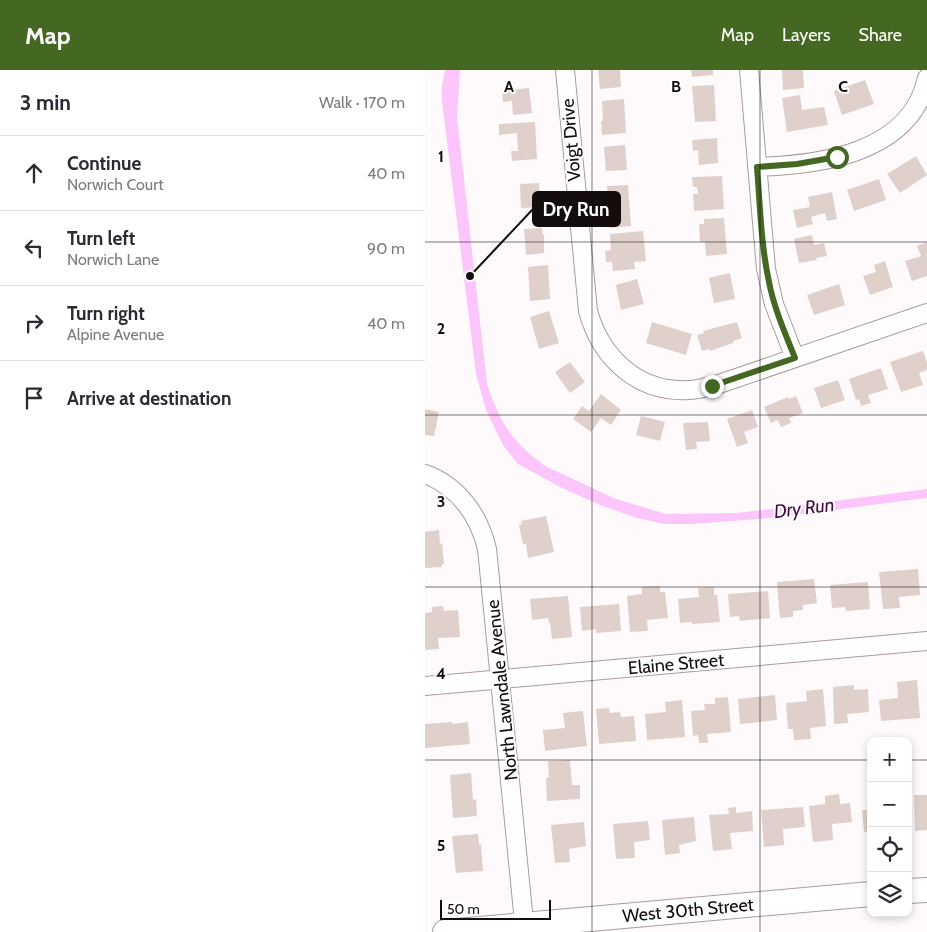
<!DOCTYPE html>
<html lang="en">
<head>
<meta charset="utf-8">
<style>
  body { margin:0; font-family:Cabin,sans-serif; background:#f2f2f3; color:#2b2b33 }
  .controls { position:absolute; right:15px; bottom:15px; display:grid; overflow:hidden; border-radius:10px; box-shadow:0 2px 8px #0003 }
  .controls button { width:45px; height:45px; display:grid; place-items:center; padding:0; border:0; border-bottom:1px solid #e1e1e2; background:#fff; color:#2b2b33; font:25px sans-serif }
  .scale { position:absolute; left:15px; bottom:12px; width:111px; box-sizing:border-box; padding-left:5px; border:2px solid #130d0e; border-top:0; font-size:14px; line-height:18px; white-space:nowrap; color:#130d0e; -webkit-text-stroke:4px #fff; paint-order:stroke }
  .stop { position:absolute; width:15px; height:15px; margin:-11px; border:4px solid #446822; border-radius:50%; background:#fff }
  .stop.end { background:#446822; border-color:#fff; box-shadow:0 1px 5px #0008 }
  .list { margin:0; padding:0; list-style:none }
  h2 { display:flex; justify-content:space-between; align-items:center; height:65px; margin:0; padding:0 20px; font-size:21px }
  h2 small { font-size:16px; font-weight:400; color:#7c7c81 }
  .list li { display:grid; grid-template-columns:32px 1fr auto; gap:15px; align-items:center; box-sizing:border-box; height:75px; padding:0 20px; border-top:1px solid #e1e1e2 }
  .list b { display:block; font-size:19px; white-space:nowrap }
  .list p { margin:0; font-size:16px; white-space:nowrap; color:#7c7c81 }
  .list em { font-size:16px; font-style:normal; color:#7c7c81 }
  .icon { flex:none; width:28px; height:28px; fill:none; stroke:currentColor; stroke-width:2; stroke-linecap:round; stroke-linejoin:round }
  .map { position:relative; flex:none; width:502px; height:862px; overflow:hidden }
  header { display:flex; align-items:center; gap:30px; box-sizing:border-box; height:70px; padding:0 25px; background:#446822; color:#fff }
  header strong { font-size:24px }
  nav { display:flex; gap:28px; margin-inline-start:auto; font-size:18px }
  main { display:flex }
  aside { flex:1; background:#fff }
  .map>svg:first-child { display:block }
</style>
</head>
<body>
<header>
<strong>Map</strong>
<nav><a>Map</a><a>Layers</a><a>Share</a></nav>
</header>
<main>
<aside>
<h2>3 min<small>Walk · 170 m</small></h2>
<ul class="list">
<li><svg class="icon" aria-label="ahead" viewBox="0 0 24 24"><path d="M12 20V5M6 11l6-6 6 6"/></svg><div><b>Continue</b><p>Norwich Court</p></div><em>40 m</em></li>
<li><svg class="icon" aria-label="left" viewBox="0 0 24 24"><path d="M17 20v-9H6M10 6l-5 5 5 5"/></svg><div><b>Turn left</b><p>Norwich Lane</p></div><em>90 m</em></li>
<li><svg class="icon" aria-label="right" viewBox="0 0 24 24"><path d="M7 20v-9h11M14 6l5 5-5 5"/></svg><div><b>Turn right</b><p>Alpine Avenue</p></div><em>40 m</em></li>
<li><svg class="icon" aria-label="arrive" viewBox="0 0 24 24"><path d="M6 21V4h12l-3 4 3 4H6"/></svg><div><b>Arrive at destination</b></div></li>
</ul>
</aside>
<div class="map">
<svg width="502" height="862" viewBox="0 0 502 862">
  <rect width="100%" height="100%" fill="#fefafb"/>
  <path fill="#fcc5fb" d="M20 0H35L32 47 62 314C76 355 87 372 122 397L191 429 241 444 311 443 364 437 502 419V428L344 448 267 454H238L209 447 175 435 135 417 93 394 78 375 61 340 51 304 17 31V17Z"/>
  <path fill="#dfd0cb" d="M173 0H195L196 17 175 19Z
    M266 0H288V5L267 7Z
    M357 0H378L379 18 358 20Z
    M440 10 449 34 417 45 409 21Z
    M289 15 291 51 270 52 267 16Z
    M104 18 107 43 88 45 87 31 78 32 77 21Z
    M375 25 377 40 399 37 403 55 362 62 357 28Z
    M199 29 201 63 177 65 176 51H178L177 31Z
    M110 52 112 89 87 91 86 81H93L92 63 74 65V54Z
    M292 68 293 93 274 95 273 80 268 81 267 70Z
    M200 75 202 100 181 101 179 77Z
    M491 86 502 105 475 123 462 104Z
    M297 106 299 139 269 141 268 124H273L272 117H268L267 107Z
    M454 109 461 130 429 141 422 120Z
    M114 113 115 137 96 138 95 114Z
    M203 115 206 156 185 158 182 116Z
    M407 122 412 149 402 151 400 143 386 147 388 154 372 158 368 140 385 137 383 127Z
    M299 148 302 184 281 186 280 172H275L274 154H279V149Z
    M117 158 118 165 119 164V183L101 185 99 159Z
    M218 161 221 191 209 192 210 199 188 201 187 192H181L180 181 186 180 185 164Z
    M387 165 389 175 399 173 402 186 391 188 392 190 374 193 369 169Z
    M502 172V206L487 211 480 191 496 186 492 176Z
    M460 191 468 217 445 225 438 206 451 202 449 195Z
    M123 195 125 229 105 231 103 197Z
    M305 203 310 229 289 233 284 208Z
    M212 209 219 234 196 240 191 215Z
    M414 214 420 235 389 245 382 225Z
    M124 241 134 273 114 279 105 247Z
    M227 252 267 264 261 285 221 273Z
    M312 252 317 268 308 271V273L285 281 284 279 277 281 272 265 279 263 278 261Z
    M498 281 502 292V300L494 303 498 315 476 322 465 292Z
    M145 292 160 312 145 323 130 302Z
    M456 298 463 319 443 325 446 333 436 336 434 329 431 330 424 309Z
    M413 310 420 330 396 338 389 318Z
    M176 324 196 340 186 355 176 348 166 362 148 349 157 336 164 341Z
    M371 326 378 343 364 348 366 353 356 357 353 350 346 353 339 337 363 327 364 329Z
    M0 339 14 342 9 366 0 365Z
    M327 340 333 357 319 362 323 373 312 377 302 349Z
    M216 346 240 352 235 371 211 365Z
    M283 352 285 371 271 372 272 379 261 380 258 353Z
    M121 446 129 482 103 488 101 474H98L94 455 97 454 96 451Z
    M14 460 15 474 17 473 19 494H17V497L0 498V462Z
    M493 499 495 525 474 527 475 538 458 539 454 502Z
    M389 509 392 533 378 535V540L368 541V547L355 548 352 512Z
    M443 512 445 539 421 541 420 537 407 538 405 515Z
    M235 516V522H240L243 548 222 550 223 561 205 562 202 526 217 524V517Z
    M289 517V525H292L295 552 267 554V552L255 553 253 529 274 527 273 518Z
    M343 521 345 548 315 551 314 546 305 547 303 524Z
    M143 526 147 567 127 569 125 553H124L123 548 107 550 105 529Z
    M194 534 196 561 171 563V559L157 561 155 537Z
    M18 536 19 541 33 540 35 567 13 568 14 579 0 580V543L7 542V537Z
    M492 610 495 648 456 651 454 630 473 628 472 612Z
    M429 615V620L443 619 444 642 422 644 423 653 409 654 408 617Z
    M398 619 401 656 385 658 386 669 369 670 368 659H363L361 633 382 631 381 621Z
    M350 625 352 650 315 654 313 629Z
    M303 627 306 662 282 664 283 673H274L273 665 268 666 266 641 280 640 279 634H290V628Z
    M257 630 260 667 222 670 220 644 241 642 240 632Z
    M184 638 185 643 195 642 196 647 209 646 211 671 174 674 171 639Z
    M158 641 162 676 120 681 118 660 140 658 138 643Z
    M27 652V654L43 652 45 674 0 678V654Z
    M145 690 147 715H155V729L122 731 121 708 124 707 123 691Z
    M46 703 48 730 51 729 52 746 28 748 25 705Z
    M414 724 415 734 425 733 427 752 407 754 408 770 388 772 384 736 400 734V726Z
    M489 725H502V760L490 761Z
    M311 737V743L327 741 328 761 305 763 307 779 288 781 284 745 304 744 303 738Z
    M378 737 380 757 358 759 359 775 339 777 336 740Z
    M437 740H446V762H439Z
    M269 747 271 771 254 775 255 783 240 785 237 750Z
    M223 751 225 770 209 772 210 788 191 789 188 754Z
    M159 752 161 776 144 779 145 792 130 793 126 755Z
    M53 764 54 775 56 774 58 801 31 803 27 766Z"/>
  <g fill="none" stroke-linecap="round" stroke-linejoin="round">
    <g stroke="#aa9b9c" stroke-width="20">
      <path id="street" d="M140 0 163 241C176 288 213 323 264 320 274 320 285 316 294 314L502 243
        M324 0 341 199 349 234 370 288
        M332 97C396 95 486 83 502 8
        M0 404C33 416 54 445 62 479L100 862
        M0 616 502 571"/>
    </g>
    <g stroke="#aa9b9c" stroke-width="26">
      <g id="secondary">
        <path d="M483 821 502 820"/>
        <path id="s1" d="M20 862 446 824"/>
      </g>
    </g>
    <use href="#street" stroke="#fff" stroke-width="18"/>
    <use href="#secondary" stroke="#fff" stroke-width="24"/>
  </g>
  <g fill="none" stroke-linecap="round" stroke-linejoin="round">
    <path stroke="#446822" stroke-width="6" d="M287 316 370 288C360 263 349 238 344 212 336 175 335 135 332 97L372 94 412 87"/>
  </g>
  <path fill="none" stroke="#130d0e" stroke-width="1" stroke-opacity="0.55" d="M167 0V862M335 0V862M0 172H502M0 345H502M0 517H502M0 690H446M483 690H502"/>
  <g text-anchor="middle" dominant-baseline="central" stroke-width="4" stroke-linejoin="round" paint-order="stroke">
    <g font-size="18" fill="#130d0e" stroke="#fff">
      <text transform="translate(146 70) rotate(-95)">Voigt Drive</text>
      <text transform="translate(251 594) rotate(-5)">Elaine Street</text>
      <text transform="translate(77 620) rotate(-96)">North Lawndale Avenue</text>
      <text stroke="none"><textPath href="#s1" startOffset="244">West 30th Street</textPath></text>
    </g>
    <g font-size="19" font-style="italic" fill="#460948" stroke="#fff">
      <text transform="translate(379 438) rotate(-7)">Dry Run</text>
    </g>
  </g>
  <g font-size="16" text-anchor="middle" font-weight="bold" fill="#130d0e" stroke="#fff" stroke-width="4" stroke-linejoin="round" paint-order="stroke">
    <text x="84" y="22">A</text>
    <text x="251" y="22">B</text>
    <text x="418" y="22">C</text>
    <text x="16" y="92">1</text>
    <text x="16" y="264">2</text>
    <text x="16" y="437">3</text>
    <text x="16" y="609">4</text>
    <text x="16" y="781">5</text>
  </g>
  <path fill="none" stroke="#130d0e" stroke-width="2" d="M45 206L108 139"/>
  <circle fill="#130d0e" stroke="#fff" stroke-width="2" cx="45" cy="206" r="5"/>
  <rect fill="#130d0e" stroke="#130d0e" stroke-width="2" x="108" y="122" width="87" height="34" rx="5"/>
  <g font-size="19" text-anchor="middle" font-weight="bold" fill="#fff">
    <text x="151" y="146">Dry Run</text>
  </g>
</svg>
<div class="controls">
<button>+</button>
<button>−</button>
<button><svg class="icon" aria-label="locate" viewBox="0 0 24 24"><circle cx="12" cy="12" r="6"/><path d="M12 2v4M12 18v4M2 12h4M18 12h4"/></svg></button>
<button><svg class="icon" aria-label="layers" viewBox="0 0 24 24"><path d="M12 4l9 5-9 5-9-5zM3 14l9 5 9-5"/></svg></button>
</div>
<div class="scale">50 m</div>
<div class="stop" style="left:412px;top:87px"></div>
<div class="stop end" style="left:287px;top:316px"></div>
</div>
</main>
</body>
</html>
